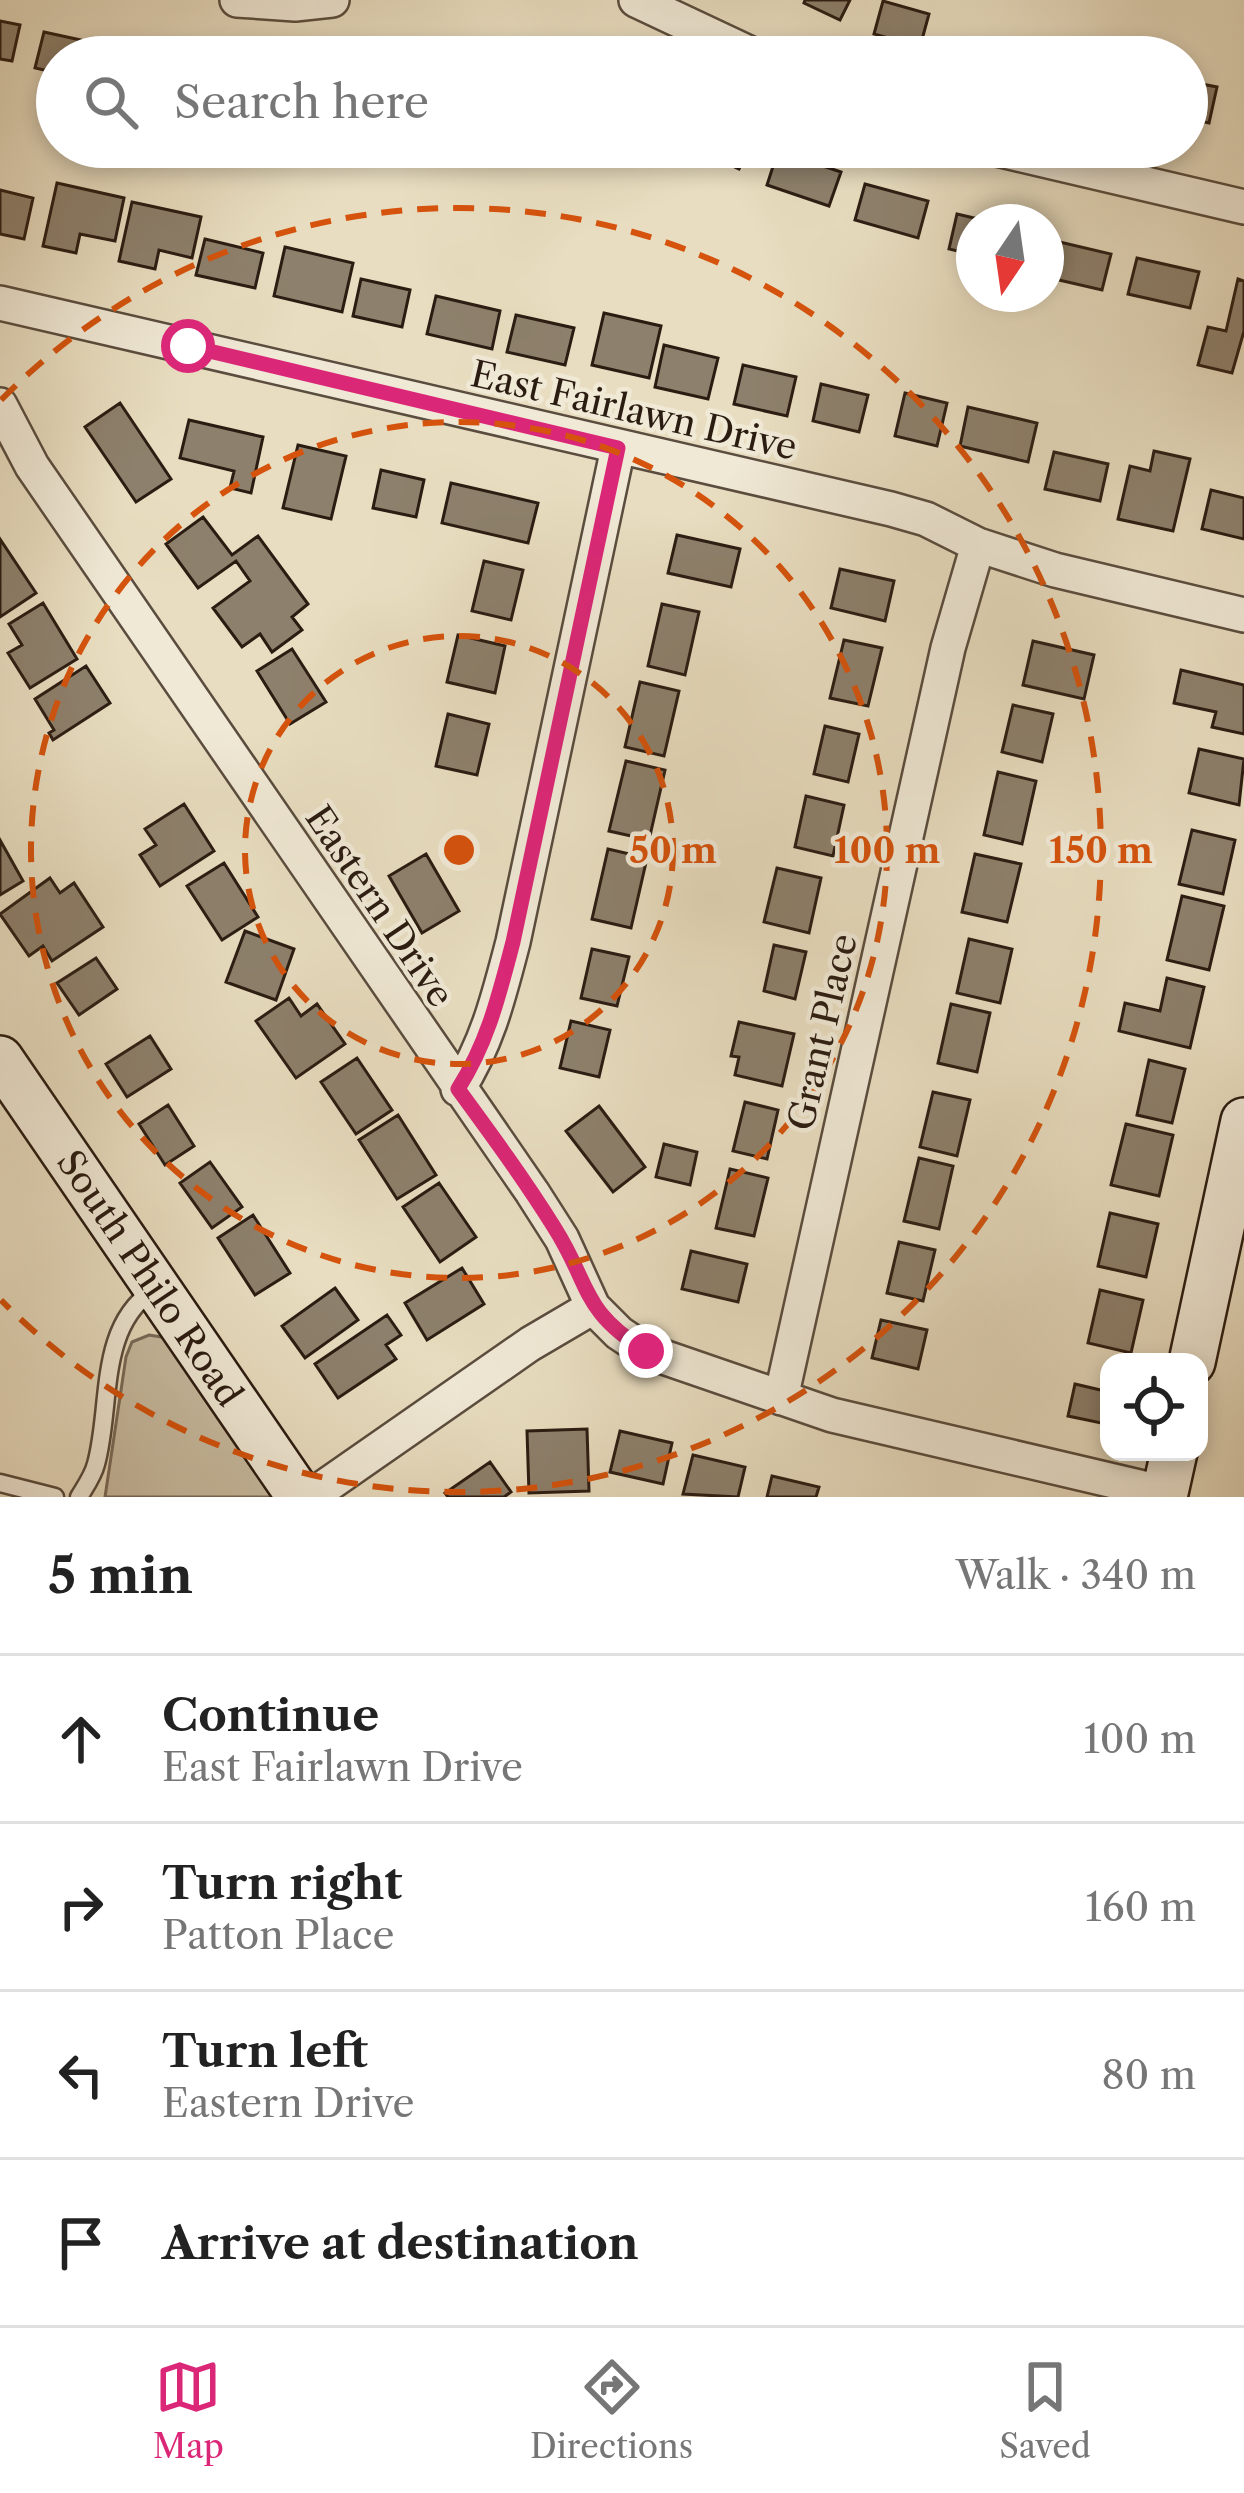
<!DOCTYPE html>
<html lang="en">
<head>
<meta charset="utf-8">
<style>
  body { margin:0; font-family:"Libre Caslon Text",serif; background:#f6f6f6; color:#222 }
  .controls { position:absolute; right:36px; bottom:36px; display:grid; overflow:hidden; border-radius:24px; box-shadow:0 6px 18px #0003 }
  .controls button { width:108px; height:108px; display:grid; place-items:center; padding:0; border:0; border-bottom:3px solid #e0e0e0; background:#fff; color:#222; font:60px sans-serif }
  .compass { position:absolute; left:956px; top:204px; width:108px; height:108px; border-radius:50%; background:#fff; box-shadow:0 6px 18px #0003; rotate:193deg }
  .stop { position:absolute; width:36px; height:36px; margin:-27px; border:9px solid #db2777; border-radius:50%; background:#fff }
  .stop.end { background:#db2777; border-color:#fff; box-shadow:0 3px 12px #0008 }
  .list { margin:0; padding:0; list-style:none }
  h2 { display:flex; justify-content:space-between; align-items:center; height:156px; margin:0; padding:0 48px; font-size:51px }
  h2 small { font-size:39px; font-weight:400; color:#767676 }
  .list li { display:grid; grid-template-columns:78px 1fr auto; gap:36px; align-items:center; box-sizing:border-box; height:168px; padding:0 48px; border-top:3px solid #e0e0e0 }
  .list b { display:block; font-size:45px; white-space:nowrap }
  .list p { margin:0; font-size:39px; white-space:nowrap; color:#767676 }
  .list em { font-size:39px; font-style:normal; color:#767676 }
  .icon { flex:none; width:66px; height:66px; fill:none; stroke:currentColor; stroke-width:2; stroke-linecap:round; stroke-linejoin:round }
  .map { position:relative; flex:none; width:1244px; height:1497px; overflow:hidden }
  .search { position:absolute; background:#fff; box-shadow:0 6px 18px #0003; left:36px; right:36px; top:36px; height:132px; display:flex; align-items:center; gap:30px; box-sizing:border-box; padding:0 42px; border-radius:66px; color:#767676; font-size:45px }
  .sheet { height:828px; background:#fff }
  nav { display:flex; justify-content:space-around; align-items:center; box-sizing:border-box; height:168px; border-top:3px solid #e0e0e0; background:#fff; font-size:33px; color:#767676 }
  nav a { display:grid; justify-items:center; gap:6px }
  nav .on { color:#db2777 }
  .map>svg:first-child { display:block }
</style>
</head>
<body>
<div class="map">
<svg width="1244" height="1497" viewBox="0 0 1244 1497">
  <rect width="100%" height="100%" fill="#e8ddc0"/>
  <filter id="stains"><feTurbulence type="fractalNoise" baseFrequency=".00167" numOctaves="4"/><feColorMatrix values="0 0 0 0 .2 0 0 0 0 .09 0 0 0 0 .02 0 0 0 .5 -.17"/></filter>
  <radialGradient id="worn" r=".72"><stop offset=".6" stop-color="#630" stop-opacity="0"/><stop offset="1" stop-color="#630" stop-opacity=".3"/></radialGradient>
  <path fill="#c8bca2" stroke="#7a6c5a" stroke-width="3" d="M149 1335 167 1338 277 1497H105L126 1357 132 1342Z"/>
  <path fill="#8d806c" stroke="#2b1c12" stroke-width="3" d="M805 0H850L840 20 804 3Z
    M883 1 929 14 920 47 874 34Z
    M0 21 20 25 12 61 0 59Z
    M44 32 108 46 105 57H57V73L35 68Z
    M515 44 570 57H512Z
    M1187 81 1217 87 1209 123 1187 118Z
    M692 147H750L739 169Z
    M778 151 841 172 829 206 767 185Z
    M57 183 124 198 115 241 80 234 76 253 43 246Z
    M865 184 928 201 918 238 855 220Z
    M0 190 33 198 24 239 0 234Z
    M132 202 201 217 192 258 159 250 155 269 119 261Z
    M957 214 991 222H974V255L949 249Z
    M205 239 263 253 255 288 196 275Z
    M1047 239 1111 254 1102 290 1046 277Z
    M285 247 353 263 342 312 274 296Z
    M1137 258 1199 272 1190 308 1128 294Z
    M361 279 410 290 402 327 353 316Z
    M1238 279 1244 281V331L1232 373 1198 365 1208 327 1226 331Z
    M436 296 500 311 492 349 427 334Z
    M604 313 661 326 649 378 592 365Z
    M516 315 574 328 565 365 507 352Z
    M664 345 718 358 708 399 655 387Z
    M743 365 796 377 787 416 734 404Z
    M821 384 868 395 859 432 813 421Z
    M905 393 947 403 937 446 895 436Z
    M120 403 171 479 136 502 85 427Z
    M968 407 1037 423 1028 462 960 446Z
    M189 420 263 437 251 493 230 488 234 471 180 458Z
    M298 445 346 456 331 519 283 508Z
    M1154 451 1190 459 1173 531 1118 519 1130 466 1150 471Z
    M1054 452 1108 464 1100 501 1045 489Z
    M381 470 424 480 416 517 373 508Z
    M451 483 538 503 528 543 442 523Z
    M1211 490 1244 498V539L1202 529Z
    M203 517 232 555 258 536 308 604 292 617 302 630 272 652 260 634 242 647 213 608 250 581 236 561 198 588 166 544Z
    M677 535 740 549 731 587 668 573Z
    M0 539 36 593 0 617Z
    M484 561 523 570 511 620 472 611Z
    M840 569 894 581 885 621 831 608Z
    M43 603 77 659 30 688 8 653 22 645 9 624Z
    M662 604 699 612 685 675 648 666Z
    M458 635 505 646 495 693 447 682Z
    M844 640 882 648 868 706 830 698Z
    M1033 641 1094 655 1084 699 1023 685Z
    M292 649 326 702 290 724 257 671Z
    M86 666 110 703 53 740 49 733 54 730 35 699Z
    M1181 670 1244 685V734L1212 727 1216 712 1174 703Z
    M640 682 679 691 664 756 625 747Z
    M1013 705 1053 714 1042 762 1002 752Z
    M448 714 489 724 477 775 436 766Z
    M825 726 859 734 848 782 814 774Z
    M1199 749 1244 759 1239 805 1189 793Z
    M626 761 665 770 649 840 609 831Z
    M998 772 1036 781 1022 844 984 835Z
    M806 796 844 805 833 856 795 847Z
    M184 804 214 851 160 886 140 855 156 845 145 829Z
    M1192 830 1235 840 1223 894 1179 884Z
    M0 840 23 881 0 895Z
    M608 849 647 858 631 928 592 919Z
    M426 854 459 911 422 933 389 876Z
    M975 854 1021 864 1007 922 962 912Z
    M224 863 258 917 222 940 187 886Z
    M777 868 821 878 809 933 764 922Z
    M50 878 60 893 74 883 103 927 52 961 43 946 29 956 0 914Z
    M1182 896 1224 906 1209 970 1167 960Z
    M245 931 294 949 276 1000 226 982Z
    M969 939 1012 949 1000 1003 957 993Z
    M774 945 806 952 795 999 764 991Z
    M592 949 629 957 617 1006 581 998Z
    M96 958 117 989 79 1015 57 983Z
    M1167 978 1204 987 1190 1048 1119 1031 1125 1003 1160 1011Z
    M289 998 301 1016 317 1004 345 1044 296 1078 256 1021Z
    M951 1004 990 1013 977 1072 938 1063Z
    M571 1021 610 1030 599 1077 560 1068Z
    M739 1022 794 1034 782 1086 735 1075 739 1057 731 1056Z
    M150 1036 171 1069 127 1097 106 1064Z
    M357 1058 392 1110 356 1134 321 1082Z
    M1149 1060 1185 1069 1172 1123 1137 1115Z
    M933 1092 970 1100 957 1156 920 1147Z
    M745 1102 778 1110 767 1159 733 1151Z
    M168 1105 194 1146 165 1165 139 1124Z
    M599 1106 645 1167 613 1192 566 1131Z
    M398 1115 436 1175 397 1199 359 1140Z
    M1126 1124 1173 1135 1159 1196 1111 1185Z
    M664 1144 697 1152 690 1185 656 1177Z
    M919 1158 953 1166 939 1229 904 1221Z
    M210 1162 242 1207 212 1228 180 1183Z
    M730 1169 768 1178 754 1236 716 1228Z
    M439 1183 476 1237 440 1262 403 1207Z
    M1110 1213 1158 1224 1146 1277 1098 1266Z
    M253 1215 290 1273 255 1295 218 1238Z
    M899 1242 935 1250 923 1301 887 1293Z
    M691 1251 747 1264 738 1302 682 1289Z
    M462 1268 484 1304 427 1340 405 1303Z
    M335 1288 358 1320 305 1358 282 1326Z
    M1100 1290 1143 1300 1131 1353 1088 1343Z
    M387 1315 401 1335 386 1345 396 1359 338 1398 315 1364Z
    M881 1320 927 1330 918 1369 872 1358Z
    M1075 1384 1109 1392 1106 1424 1068 1416Z
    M587 1429 589 1491 529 1493 527 1431Z
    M620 1431 672 1443 663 1484 610 1472Z
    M693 1455 745 1467 738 1497 683 1494Z
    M490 1462 511 1492 504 1497H448L445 1493Z
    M772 1476 819 1487 816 1497H767Z"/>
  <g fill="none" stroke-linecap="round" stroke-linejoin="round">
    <g stroke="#5a4c3e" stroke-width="21">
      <path id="lane" d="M0 1483 55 1497
        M79 1497C85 1487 93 1476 96 1464 112 1407 97 1329 152 1291"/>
    </g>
    <g stroke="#5a4c3e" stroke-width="38">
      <path id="street" d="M237 0 295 4 332 0
        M636 0 757 57
        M988 147 1244 207
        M0 303 891 509 926 519 978 545 1055 570 1244 615
        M0 405 32 466 532 1192 562 1239 593 1307 619 1333 646 1351 832 1415 1165 1493
        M458 1089C488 1042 499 995 513 942L618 448
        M781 1398 948 648 978 545
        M310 1497 530 1344 593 1307"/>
    </g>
    <g stroke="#2b1c12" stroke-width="50">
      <path id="secondary" d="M0 1059 300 1497
        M1192 1362 1244 1121
        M1164 1497 1174 1452"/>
    </g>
    <use href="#lane" stroke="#f0e9d6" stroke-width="16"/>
    <use href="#street" stroke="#f0e9d6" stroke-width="33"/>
    <use href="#secondary" stroke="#f0e9d6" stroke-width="45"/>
  </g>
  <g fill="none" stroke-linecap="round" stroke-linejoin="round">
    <path stroke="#db2777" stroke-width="15" d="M188 346 618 448 513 942C499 995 488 1042 458 1089 491 1134 524 1179 554 1227 591 1285 580 1310 646 1351"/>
  </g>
  <g fill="none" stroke="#d5530d" stroke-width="6" stroke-dasharray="21 15">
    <circle cx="459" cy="850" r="214"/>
    <circle cx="459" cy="850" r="428"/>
    <path d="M1 400A642 642 0 1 1 1 1300"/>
  </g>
  <g text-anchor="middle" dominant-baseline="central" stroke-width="9" stroke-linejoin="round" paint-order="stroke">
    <g font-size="36" fill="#2b1c12" stroke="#f0e9d6">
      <text transform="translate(634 410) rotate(13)">East Fairlawn Drive</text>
      <text transform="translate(380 906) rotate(56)">Eastern Drive</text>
      <text transform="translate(822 1032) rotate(-77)">Grant Place</text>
      <text transform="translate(150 1278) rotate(56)">South Philo Road</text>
    </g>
  </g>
  <circle cx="459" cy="850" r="18" fill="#d5530d" stroke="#f0e9d6" stroke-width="6"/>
  <g font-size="36" text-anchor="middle" font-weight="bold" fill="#d5530d" stroke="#f0e9d6" stroke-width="9" stroke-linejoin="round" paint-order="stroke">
    <text x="673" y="863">50 m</text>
    <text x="887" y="863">100 m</text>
    <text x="1101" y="863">150 m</text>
  </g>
  <rect width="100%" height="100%" filter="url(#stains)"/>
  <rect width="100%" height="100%" fill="url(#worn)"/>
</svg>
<div class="controls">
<button><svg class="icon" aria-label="locate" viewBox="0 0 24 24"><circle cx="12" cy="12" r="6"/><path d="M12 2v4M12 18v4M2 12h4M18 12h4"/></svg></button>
</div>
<svg class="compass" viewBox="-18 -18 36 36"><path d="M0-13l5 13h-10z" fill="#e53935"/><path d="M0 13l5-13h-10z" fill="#767676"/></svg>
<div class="stop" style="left:188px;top:346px"></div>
<div class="stop end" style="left:646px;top:1351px"></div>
<div class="search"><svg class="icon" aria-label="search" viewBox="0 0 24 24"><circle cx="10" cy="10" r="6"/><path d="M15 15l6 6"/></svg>Search here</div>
</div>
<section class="sheet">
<h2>5 min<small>Walk · 340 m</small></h2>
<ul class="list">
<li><svg class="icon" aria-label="ahead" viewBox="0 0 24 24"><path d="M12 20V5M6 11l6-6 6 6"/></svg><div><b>Continue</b><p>East Fairlawn Drive</p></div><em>100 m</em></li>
<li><svg class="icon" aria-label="right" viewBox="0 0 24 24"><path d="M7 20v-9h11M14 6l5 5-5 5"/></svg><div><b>Turn right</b><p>Patton Place</p></div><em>160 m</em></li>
<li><svg class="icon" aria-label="left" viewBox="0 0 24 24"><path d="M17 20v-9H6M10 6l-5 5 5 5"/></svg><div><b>Turn left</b><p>Eastern Drive</p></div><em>80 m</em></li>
<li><svg class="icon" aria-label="arrive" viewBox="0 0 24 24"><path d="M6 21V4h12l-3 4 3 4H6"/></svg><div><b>Arrive at destination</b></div></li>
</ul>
</section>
<nav>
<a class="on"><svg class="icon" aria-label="map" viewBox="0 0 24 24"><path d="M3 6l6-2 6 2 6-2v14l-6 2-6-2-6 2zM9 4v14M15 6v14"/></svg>Map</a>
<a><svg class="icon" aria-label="directions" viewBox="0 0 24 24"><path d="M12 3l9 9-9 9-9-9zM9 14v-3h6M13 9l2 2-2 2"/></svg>Directions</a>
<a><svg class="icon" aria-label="saved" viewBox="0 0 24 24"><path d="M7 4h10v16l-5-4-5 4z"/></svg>Saved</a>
</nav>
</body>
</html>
